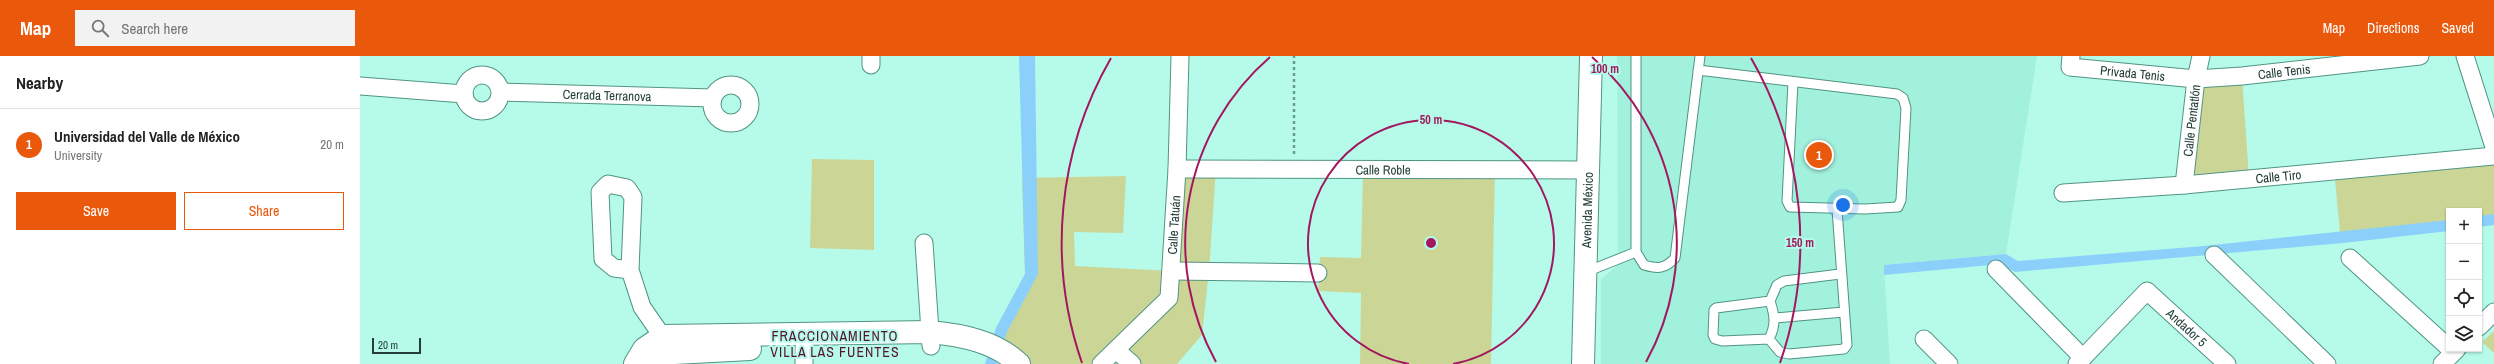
<!DOCTYPE html>
<html lang="en">
<head>
<meta charset="utf-8">
<style>
  body { margin:0; font-family:"Archivo Narrow",sans-serif; background:#f2f2f2; color:#222 }
  .controls { position:absolute; right:12px; bottom:12px; display:grid; overflow:hidden; border-radius:0px; box-shadow:0 1px 3px #0004 }
  .controls button { width:36px; height:36px; display:grid; place-items:center; padding:0; border:0; border-bottom:1px solid #e0e0e0; background:#fff; color:#222; font:20px sans-serif }
  .scale { position:absolute; left:12px; bottom:10px; width:49px; box-sizing:border-box; padding-left:4px; border:2px solid #233f38; border-top:0; font-size:11px; line-height:14px; white-space:nowrap; color:#233f38; -webkit-text-stroke:3px #b6fbe9; paint-order:stroke }
  .you { position:absolute; left:1483px; top:149px; width:14px; height:14px; margin:-10px; border:3px solid #fff; border-radius:50%; background:#1a73e8; box-shadow:0 0 0 6px #1a73e833 }
  .badge { display:grid; place-items:center; width:26px; height:26px; border-radius:50%; background:#ea580c; color:#fff; font-size:13px; font-weight:700 }
  .pin { position:absolute; translate:-50% -50%; border:2px solid #fff; box-shadow:0 1px 4px #0006 }
  .list { margin:0; padding:0; list-style:none }
  h2 { display:flex; justify-content:space-between; align-items:center; height:52px; margin:0; padding:0 16px; font-size:17px }
  h2 small { font-size:13px; font-weight:400; color:#767676 }
  .list li { display:grid; grid-template-columns:26px 1fr auto; gap:12px; align-items:center; box-sizing:border-box; height:72px; padding:0 16px; border-top:1px solid #e0e0e0 }
  .list b { display:block; font-size:15px; white-space:nowrap }
  .list p { margin:0; font-size:13px; white-space:nowrap; color:#767676 }
  .list em { font-size:13px; font-style:normal; color:#767676 }
  .actions { display:flex; gap:8px; padding:12px 16px }
  .actions a { flex:1; padding:9px 0; border:1px solid #ea580c; border-radius:0px; text-align:center; font-size:14px; color:#ea580c }
  .actions .main { background:#ea580c; color:#fff }
  .icon { flex:none; width:22px; height:22px; fill:none; stroke:currentColor; stroke-width:2; stroke-linecap:round; stroke-linejoin:round }
  .map { position:relative; flex:none; width:2134px; height:308px; overflow:hidden }
  header { display:flex; align-items:center; gap:24px; box-sizing:border-box; height:56px; padding:0 20px; background:#ea580c; color:#fff }
  header strong { font-size:19px }
  nav { display:flex; gap:22px; margin-inline-start:auto; font-size:14px }
  .search { width:280px; height:36px; background:#f2f2f2; display:flex; align-items:center; gap:10px; box-sizing:border-box; padding:0 14px; border-radius:0px; color:#767676; font-size:15px }
  main { display:flex }
  aside { flex:1; background:#fff }
  .map>svg:first-child { display:block }
</style>
</head>
<body>
<header>
<strong>Map</strong>
<div class="search"><svg class="icon" aria-label="search" viewBox="0 0 24 24"><circle cx="10" cy="10" r="6"/><path d="M15 15l6 6"/></svg>Search here</div>
<nav><a>Map</a><a>Directions</a><a>Saved</a></nav>
</header>
<main>
<aside>
<h2>Nearby<small></small></h2>
<ul class="list">
<li><span class="badge">1</span><div><b>Universidad del Valle de México</b><p>University</p></div><em>20 m</em></li>
</ul>
<div class="actions"><a class="main">Save</a><a>Share</a></div>
</aside>
<div class="map">
<svg width="2134" height="308" viewBox="0 0 2134 308">
  <rect width="100%" height="100%" fill="#b6fbe9"/>
  <path fill="#a2f1dd" d="M1257 0H1677L1646 198 1524 209 1530 308H1241V223L1258 209Z"/>
  <path fill="#cbd696" d="M1882 20 1889 122 1824 129 1836 23Z
    M452 103 514 104V194L450 192Z
    M2134 106V166L2119 167V155H2089V169L1980 176 1975 124Z
    M817 113H856L849 215 842 279 817 308H659L630 291 636 272 665 218 662 122 766 120 763 177 714 176 715 210 812 215Z
    M1003 115H1135L1131 308H1000L1001 237 958 235 960 201 1001 202Z
    M2134 275V297L2122 286Z"/>
  <path fill="#8ad0fb" d="M659 0H675L678 218 647 276 637 308H625L636 272 665 218Z
    M2134 158V169L2119 171V160Z
    M2089 164V175L1983 187 1655 216 1641 208 1524 219V209L1646 198 1658 205 1844 190Z"/>
  <g fill="none" stroke-linecap="round" stroke-linejoin="round">
    <g stroke="#509483" stroke-width="11">
      <path id="lane" d="M1276 0V196L1284 209C1298 213 1305 213 1315 202L1340 0
        M1338 14 1537 38 1543 42 1546 52 1541 144 1538 151 1505 153 1430 151 1427 145 1433 26
        M1477 153 1487 289 1484 293 1429 298 1420 296 1409 283 1362 285 1355 283 1353 279 1354 254 1356 252 1410 245 1417 229 1424 225 1480 218
        M1226 216 1276 196
        M1415 262 1484 256
        M1409 283C1416 269 1415 260 1410 245"/>
    </g>
    <g stroke="#509483" stroke-width="19">
      <g id="street">
        <path d="M511 0V9"/>
        <path id="s1" d="M1711 0 1710 11 1836 23 1882 20 2060 0"/>
        <path d="M2105 0 2134 91"/>
        <circle cx="122" cy="37" r="18"/>
        <circle cx="371" cy="48" r="19"/>
        <path d="M0 30 104 38"/>
        <path id="s2" d="M141 36 353 42"/>
        <path id="s3" d="M817 113 1228 114"/>
        <path id="s4" d="M1824 129 1836 23 1841 0"/>
        <path id="s5" d="M1703 137 1824 129 2134 100"/>
        <path d="M564 187 571 290"/>
        <path d="M1854 199 1967 308"/>
        <path d="M1990 202 2089 292"/>
        <path d="M1636 213 1723 302"/>
        <path d="M270 214 254 212 243 203 240 136 248 128 267 132 273 141 270 214 282 251 309 290"/>
        <path d="M812 215 958 217"/>
        <path d="M2119 271 2134 256"/>
        <path d="M1564 283 1589 308"/>
        <path d="M756 294 772 308"/>
        <path d="M444 308V291"/>
        <path id="s6" d="M741 308 809 242 817 113 820 0"/>
        <path id="s7" d="M1717 308 1787 235 1867 308"/>
        <path d="M2082 308 2097 293"/>
      </g>
    </g>
    <g stroke="#509483" stroke-width="24">
      <g id="secondary">
        <path d="M275 308 284 293 303 280 570 276C601 279 635 285 659 308"/>
        <path d="M295 308 314 297 390 293"/>
        <path id="s8" d="M1223 308 1231 0"/>
      </g>
    </g>
    <path stroke="#6b9b8f" stroke-width="2.5" stroke-dasharray="3 3" stroke-linecap="butt" d="M934 98V0"/>
    <use href="#lane" stroke="#fff" stroke-width="9"/>
    <use href="#street" stroke="#fff" stroke-width="17"/>
    <use href="#secondary" stroke="#fff" stroke-width="22"/>
  </g>
  <g fill="none" stroke="#a3175f" stroke-width="2">
    <path d="M1049 308A123 123 0 1 1 1093 308"/>
    <path d="M856 306A246 246 0 0 1 910 1M1232 1A246 246 0 0 1 1286 306"/>
    <path d="M722 307A369 369 0 0 1 751 2M1391 2A369 369 0 0 1 1420 307"/>
  </g>
  <g text-anchor="middle" dominant-baseline="central" stroke-width="4" stroke-linejoin="round" paint-order="stroke">
    <g font-size="13" fill="#233f38" stroke="#b6fbe9">
      <text stroke="none"><textPath href="#s1" startOffset="226">Calle Tenis</textPath></text>
      <text stroke="none"><textPath href="#s1" startOffset="74">Privada Tenis</textPath></text>
      <text stroke="none"><textPath href="#s2" startOffset="106">Cerrada Terranova</textPath></text>
      <text stroke="none"><textPath href="#s4" startOffset="65">Calle Pentatlón</textPath></text>
      <text stroke="none"><textPath href="#s3" startOffset="206">Calle Roble</textPath></text>
      <text stroke="none"><textPath href="#s5" startOffset="216">Calle Tiro</textPath></text>
      <text stroke="none"><textPath href="#s8" startOffset="154">Avenida México</textPath></text>
      <text stroke="none"><textPath href="#s6" startOffset="168">Calle Tatuán</textPath></text>
      <text stroke="none"><textPath href="#s7" startOffset="155">Andador 5</textPath></text>
    </g>
    <g font-size="14" letter-spacing="1" fill="#541331" stroke="#b6fbe9">
      <text x="475" y="280">FRACCIONAMIENTO<tspan x="475" dy="16">VILLA LAS FUENTES</tspan></text>
    </g>
  </g>
  <circle cx="1071" cy="187" r="6" fill="#a3175f" stroke="#b6fbe9" stroke-width="2"/>
  <g font-size="12" text-anchor="middle" font-weight="bold" fill="#a3175f" stroke="#b6fbe9" stroke-width="4" stroke-linejoin="round" paint-order="stroke">
    <text x="1245" y="17">100 m</text>
    <text x="1071" y="68">50 m</text>
    <text x="1440" y="191">150 m</text>
  </g>
</svg>
<div class="controls">
<button>+</button>
<button>−</button>
<button><svg class="icon" aria-label="locate" viewBox="0 0 24 24"><circle cx="12" cy="12" r="6"/><path d="M12 2v4M12 18v4M2 12h4M18 12h4"/></svg></button>
<button><svg class="icon" aria-label="layers" viewBox="0 0 24 24"><path d="M12 4l9 5-9 5-9-5zM3 14l9 5 9-5"/></svg></button>
</div>
<div class="scale">20 m</div>
<div class="you"></div>
<div class="pin badge" style="left:1459px;top:99px">1</div>
</div>
</main>
</body>
</html>
